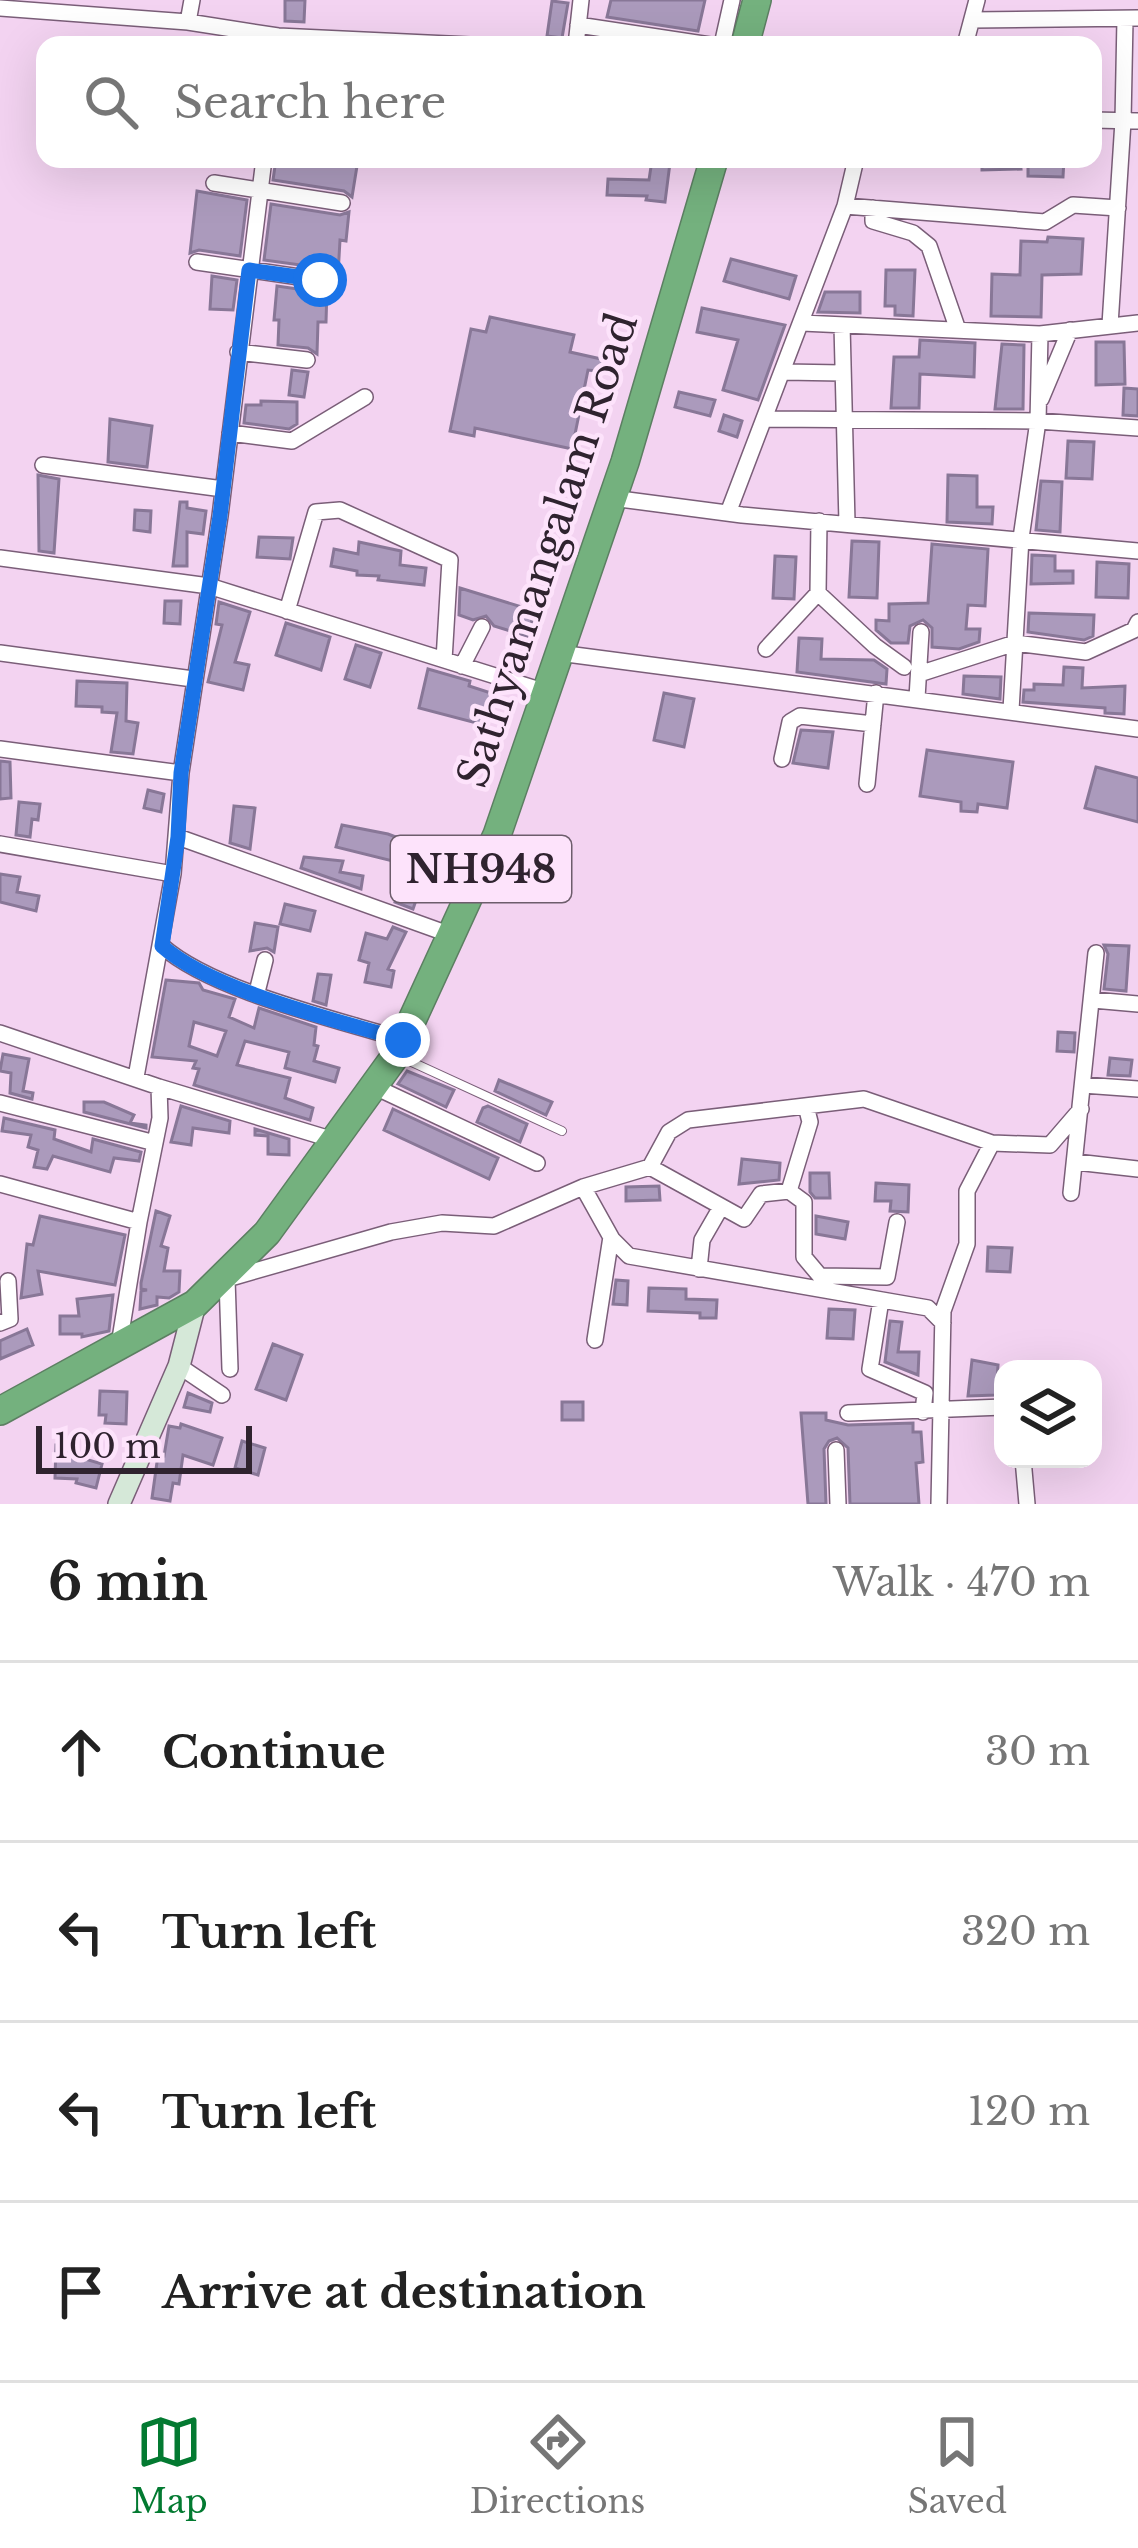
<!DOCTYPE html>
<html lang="en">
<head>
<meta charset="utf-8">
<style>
  body { margin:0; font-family:"Libre Baskerville",serif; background:#f6f6f6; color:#222 }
  .controls { position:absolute; right:36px; bottom:36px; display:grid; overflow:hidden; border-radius:24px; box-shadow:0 12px 48px #0002 }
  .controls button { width:108px; height:108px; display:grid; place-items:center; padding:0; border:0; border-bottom:3px solid #e0e0e0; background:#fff; color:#222; font:60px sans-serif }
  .scale { position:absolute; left:36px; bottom:30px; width:216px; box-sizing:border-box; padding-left:12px; border:6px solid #2f232f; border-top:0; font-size:33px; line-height:42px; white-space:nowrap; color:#2f232f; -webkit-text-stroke:9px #fde3fb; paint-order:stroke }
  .stop { position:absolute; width:36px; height:36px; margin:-27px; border:9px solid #1a73e8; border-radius:50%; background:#fff }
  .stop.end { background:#1a73e8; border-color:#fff; box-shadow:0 3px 12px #0008 }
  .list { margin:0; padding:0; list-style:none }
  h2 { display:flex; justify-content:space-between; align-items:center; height:156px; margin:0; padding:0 48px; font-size:51px }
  h2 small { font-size:39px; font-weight:400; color:#767676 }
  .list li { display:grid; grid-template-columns:78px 1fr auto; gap:36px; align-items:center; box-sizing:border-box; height:180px; padding:0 48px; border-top:3px solid #e0e0e0 }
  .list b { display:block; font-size:45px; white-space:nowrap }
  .list em { font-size:39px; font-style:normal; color:#767676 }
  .icon { flex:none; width:66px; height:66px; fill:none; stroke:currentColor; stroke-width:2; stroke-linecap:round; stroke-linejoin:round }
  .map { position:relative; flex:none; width:1138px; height:1504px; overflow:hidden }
  .search { position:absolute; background:#fff; box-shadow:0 12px 48px #0002; left:36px; right:36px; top:36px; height:132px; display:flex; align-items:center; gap:30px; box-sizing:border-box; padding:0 42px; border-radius:24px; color:#767676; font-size:45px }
  .sheet { height:876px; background:#fff }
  nav { display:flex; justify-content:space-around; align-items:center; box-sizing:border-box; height:168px; border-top:3px solid #e0e0e0; background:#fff; font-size:33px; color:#767676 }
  nav a { display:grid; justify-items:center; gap:6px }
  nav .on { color:#037a31 }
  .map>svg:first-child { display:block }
</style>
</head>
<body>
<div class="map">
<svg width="1138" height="1504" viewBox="0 0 1138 1504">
  <rect width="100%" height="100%" fill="#f3d3f1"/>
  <path fill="#ab9abc" stroke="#887797" stroke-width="3" fill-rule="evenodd" d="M285 0H305L304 22 285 21Z
    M611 0H705L698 31 607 17Z
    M552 1 568 3 562 38 547 36Z
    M276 159 357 166 352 197 344 191 273 180Z
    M982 159H1020L1021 169 982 170Z
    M1028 159H1064L1063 177 1028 176Z
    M652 160 670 163 665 202 646 200 647 196 607 195 608 179 649 180Z
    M197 191 247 200 240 256 199 250 190 253Z
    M271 204 340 215 349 212 346 241 340 240 338 275 322 268 264 260Z
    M1048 237 1083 239 1081 274 1042 275 1041 317 991 316 992 274 1020 275 1021 241 1047 242Z
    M731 259 796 276 789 299 724 281Z
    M886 270H915L913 316 895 315V306H885Z
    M212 276 237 280 233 310 210 309Z
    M277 286 318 292 327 289 326 322H318L317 354 308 348 278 345 279 320H274Z
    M825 292H860V313L818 312Z
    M702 308 785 325 758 400 723 390 738 340 697 332Z
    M490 317 574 335 570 352 610 361 609 372 588 370 572 449 475 428 474 436 450 431 471 329 486 332Z
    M920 340 975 343 974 377 920 374 919 408H891L894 357H919Z
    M1096 342H1124L1125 384 1096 385Z
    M1002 344 1024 345 1023 409H995Z
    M292 370 308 372 304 397 289 395Z
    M1124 388 1138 389V416L1123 415Z
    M679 392 715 400 710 416 675 407Z
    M261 401 297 402V424L289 429 244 423 246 405H261Z
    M724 415 742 421 737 437 719 431Z
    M110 419 152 426 147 467 108 462Z
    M1068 441 1094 442 1092 479 1066 478Z
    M38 475 59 479 54 553 39 551Z
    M948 475 977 476V507H993L992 524 947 522Z
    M1041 481 1062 482 1060 532 1036 530Z
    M180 502H187V508L206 511 203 534 187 532V566H173Z
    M135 510 151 511 150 532 134 530Z
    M259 537 293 538 290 559 257 557Z
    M852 541 879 542 877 598 849 597Z
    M359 542 401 551 400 565 426 568 424 585 378 580 379 576 357 575V571L331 566 334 549 358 554Z
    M932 544 988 549 985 606 968 605 966 629H980L979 642 959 649 932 647V628L923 620 910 626 908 643H891L876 630V620L889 621V604L928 603Z
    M1032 555 1055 556V571H1073V583L1031 584Z
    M775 556 796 557 794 599 773 598Z
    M1097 562 1129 564 1128 598 1096 597Z
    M460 588 535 611 527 636 494 626 486 616 473 620 459 615Z
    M165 601H181L180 624 164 623Z
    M219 602 250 612 235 662 249 665 243 690 208 682 222 625 216 624Z
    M1029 613 1094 615 1093 636 1084 640 1028 632Z
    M286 623 330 637 321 670 276 655Z
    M799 638 822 639 821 659 874 660 887 669 886 684 797 672Z
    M356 645 381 653 370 687 345 679Z
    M1064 667 1083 668 1082 688 1125 686 1124 714 1105 713V708L1023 702 1024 690H1034V684L1063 685Z
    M428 669 470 681 469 686 494 694 484 725 419 708Z
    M964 676 1001 677 1000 699 963 694Z
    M77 681 127 683 126 721 138 723 133 754 111 752 117 713 102 712V707L76 706Z
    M664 693 694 699 684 747 654 740Z
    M801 730 833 732 828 768 793 763Z
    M927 750 1013 762 1007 808 978 804 977 812 961 811V802L920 796Z
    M0 761 10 762 11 798 0 799Z
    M1096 767 1138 778V822L1085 808Z
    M148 790 164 794 161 812 144 808Z
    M19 802 40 804 38 820 32 819 30 837 16 835Z
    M234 806 255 808 250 849 230 843Z
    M342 825 388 834 438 853 433 871 336 847Z
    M304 857 343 861 340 872 363 876 361 889 301 868Z
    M0 874 20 877 17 892 39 896 36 911 0 902Z
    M401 883 421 886 413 909 395 902Z
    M285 904 315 911 310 931 280 924Z
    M255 923 278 927 274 952 267 948 250 951Z
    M393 927 406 932 388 969 394 971 391 987 365 982 369 963 359 960 366 933 387 939Z
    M1104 945 1129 946 1126 991 1104 989 1108 954Z
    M318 974 331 975 326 1005 313 1001Z
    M166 980 199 983 203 990 235 999 229 1017 254 1028 259 1008 316 1027 314 1045 318 1046 314 1061 339 1068 335 1082 285 1068 289 1052 245 1041 237 1065 290 1078 285 1098 313 1108 310 1120 194 1085 199 1069 193 1068 196 1061 152 1057ZM194 1022 226 1031 217 1056 189 1046Z
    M1058 1032 1075 1033 1074 1052 1057 1051Z
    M3 1054 29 1059 23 1091 33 1093 32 1099 10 1093 11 1073 0 1071Z
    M1110 1058 1132 1060 1130 1076 1108 1075Z
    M407 1071 454 1090 446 1107 398 1084Z
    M499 1080 552 1102 546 1115 495 1091Z
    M84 1102H104L134 1115 130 1123 146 1125V1128L84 1112Z
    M181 1106 230 1121 229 1133 193 1128 191 1145 171 1142Z
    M488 1106 527 1124 520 1142 477 1122 483 1108Z
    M393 1109 498 1158 489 1179 384 1130Z
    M4 1118 55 1130 54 1139 91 1152 93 1139 141 1152 139 1161 114 1158 110 1172 53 1156 47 1169 34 1167 38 1150 28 1147 31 1135 2 1131Z
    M255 1129 289 1139V1155L268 1154V1136L255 1135Z
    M742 1159 780 1163 779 1180 739 1184Z
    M810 1173H829L830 1198H815L810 1192Z
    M876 1183 909 1185 908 1212 890 1211 891 1201H875Z
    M659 1186 660 1200 626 1201V1187Z
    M156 1211 170 1216 161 1246 168 1248 164 1271H180L179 1292 169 1298 157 1297V1305L140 1309 141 1291 147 1290 141 1289V1283Z
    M40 1216 125 1235 115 1285 38 1271 42 1294 21 1298 27 1244 33 1245Z
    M816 1216 848 1222 845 1239 816 1234Z
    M988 1247 1012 1248 1010 1272 987 1271Z
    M616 1280 628 1281 627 1305 613 1304Z
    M649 1288 686 1289V1299L717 1300 716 1318H700V1313L648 1311Z
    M113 1295 109 1331 82 1337V1334H60V1316H79L77 1299Z
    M829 1309 855 1310 853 1339 827 1338Z
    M890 1321 902 1322 898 1352H919L918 1375 885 1362Z
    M27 1329 33 1345 0 1359V1341Z
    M273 1344 302 1355 286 1400 256 1389Z
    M972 1360 998 1365 996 1395 968 1396Z
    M100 1391 127 1392 126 1424 105 1423 106 1415H99Z
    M188 1393 212 1403 210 1412 184 1407Z
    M562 1402H583V1420H562Z
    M801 1413H826V1420L848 1425 913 1423V1432H921L923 1462 916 1463 919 1504H850L848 1448 837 1438 829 1441 824 1449 826 1504H808Z
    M181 1424 222 1438 213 1465 183 1455 179 1484 173 1483 170 1501 152 1498 158 1455 164 1456 169 1426 180 1428Z
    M242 1441 265 1448 258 1475 235 1468Z
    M56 1445 75 1446V1456L102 1464 96 1488 76 1483 77 1479 55 1478Z"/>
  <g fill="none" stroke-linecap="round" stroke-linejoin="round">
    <g stroke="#7a5e78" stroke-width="10">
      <path id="lane" d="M403 1058 562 1131"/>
    </g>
    <g stroke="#7a5e78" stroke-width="18">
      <path id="street" d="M0 8 188 22 278 36 470 45
        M972 20 1138 18
        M188 22 192 0
        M578 25 710 45
        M576 45 581 0
        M722 45 732 0
        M965 45 977 0
        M1093 120 1138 121
        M214 183 342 203
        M845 206 1045 222 1073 205 1118 208
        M873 208V221L913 233 929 246 958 330
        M197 262 320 280
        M802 323 1040 334 1138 323
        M842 325 847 523
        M1110 325 1123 121 1125 19
        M238 352 307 360
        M784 372 842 373
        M1041 399 1070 330
        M766 419 1038 421 1138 428
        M230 433 292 441 365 397
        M43 465 223 489
        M612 498 742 515 1138 551
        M728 513 845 206 856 159
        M0 558 209 586 546 692
        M818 593 875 646 904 667
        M287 611 316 512 340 510 450 560 444 660
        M766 649 818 593 819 521
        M0 653 193 679
        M559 653 1138 729
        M462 666 482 627
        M919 674 1015 643 1086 652 1134 630 1138 622
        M917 698 921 632
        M1011 710 1021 538 1038 421 1040 334
        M0 749 181 773
        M782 759 790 722 800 716 873 724
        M867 784 876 693
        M178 837 451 935
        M0 844 173 874
        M162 946C213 991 336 1019 403 1040
        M257 992 265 960
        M1093 1000 1138 1004
        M0 1033 159 1087 160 1118 139 1222
        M136 1077 173 874 181 773 220 516 264 159
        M1083 1085 1138 1089
        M159 1087 337 1141
        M375 1087 537 1163
        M0 1103 155 1143
        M1076 1162 1138 1169
        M650 1167 744 1219 761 1194 789 1191 804 1202V1257L820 1276 887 1277 897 1222
        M0 1184 139 1222 119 1345
        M583 1187 612 1239 629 1256 928 1308 943 1323
        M789 1191 810 1122 806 1106
        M1071 1193 1096 953
        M699 1269 702 1240 721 1207
        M227 1279 391 1232 442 1223 494 1226 583 1187 650 1167 669 1132 688 1120 864 1099 992 1143 1050 1145 1081 1109
        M227 1279 230 1369
        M881 1300 870 1369 925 1393 923 1412
        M0 1323 10 1319 8 1281
        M595 1340 611 1237
        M179 1366 222 1395
        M848 1413 1003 1407
        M836 1450 838 1504
        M1023 1459 1027 1504
        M939 1504 943 1311 967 1244V1191L992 1143"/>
    </g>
    <g stroke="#7a5e78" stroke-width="24">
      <path id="secondary" d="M119 1504 179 1366 195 1304"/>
    </g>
    <g stroke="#5c7f62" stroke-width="30">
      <path id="highway" d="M745 45 757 0
        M0 1411 195 1304 267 1233 396 1055 497 835 625 462 714 159"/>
    </g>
    <use href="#lane" stroke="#fff" stroke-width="8"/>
    <use href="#street" stroke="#fff" stroke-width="15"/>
    <use href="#secondary" stroke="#d5e8d8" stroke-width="21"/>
    <use href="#highway" stroke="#74b17e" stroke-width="27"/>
  </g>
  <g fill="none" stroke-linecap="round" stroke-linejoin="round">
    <path stroke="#1a73e8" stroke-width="15" d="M320 280 249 270 220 516 181 773 178 837 162 946C212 991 336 1020 403 1040"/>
  </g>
  <g text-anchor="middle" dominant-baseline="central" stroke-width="9" stroke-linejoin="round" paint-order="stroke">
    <rect fill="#fde3fb" stroke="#6d5d6c" stroke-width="3" x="391" y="836" width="180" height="66" rx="9"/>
    <g font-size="39" font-weight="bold" fill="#2f232f">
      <text x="481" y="869">NH948</text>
    </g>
    <g font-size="42" fill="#2f232f" stroke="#fde3fb">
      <text transform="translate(547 550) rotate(-72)">Sathyamangalam Road</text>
    </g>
  </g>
</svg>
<div class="controls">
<button><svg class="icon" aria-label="layers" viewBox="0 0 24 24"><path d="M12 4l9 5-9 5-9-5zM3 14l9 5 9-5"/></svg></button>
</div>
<div class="scale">100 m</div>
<div class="stop" style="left:320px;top:280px"></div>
<div class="stop end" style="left:403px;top:1040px"></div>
<div class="search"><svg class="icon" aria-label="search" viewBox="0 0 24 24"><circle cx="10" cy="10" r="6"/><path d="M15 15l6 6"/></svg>Search here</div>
</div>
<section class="sheet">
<h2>6 min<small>Walk · 470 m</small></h2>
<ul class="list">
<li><svg class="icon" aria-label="ahead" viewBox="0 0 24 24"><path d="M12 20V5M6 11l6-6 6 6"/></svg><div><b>Continue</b></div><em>30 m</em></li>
<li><svg class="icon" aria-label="left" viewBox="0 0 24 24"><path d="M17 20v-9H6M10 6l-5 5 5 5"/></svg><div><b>Turn left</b></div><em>320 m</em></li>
<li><svg class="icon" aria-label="left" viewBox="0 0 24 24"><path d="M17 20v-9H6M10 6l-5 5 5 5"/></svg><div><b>Turn left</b></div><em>120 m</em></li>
<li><svg class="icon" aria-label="arrive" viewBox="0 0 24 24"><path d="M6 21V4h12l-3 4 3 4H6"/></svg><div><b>Arrive at destination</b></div></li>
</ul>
</section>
<nav>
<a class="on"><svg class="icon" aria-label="map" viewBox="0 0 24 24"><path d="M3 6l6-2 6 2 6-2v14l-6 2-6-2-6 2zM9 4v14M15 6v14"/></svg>Map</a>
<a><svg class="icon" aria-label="directions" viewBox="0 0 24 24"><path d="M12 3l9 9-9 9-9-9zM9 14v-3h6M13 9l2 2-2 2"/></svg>Directions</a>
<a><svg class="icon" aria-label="saved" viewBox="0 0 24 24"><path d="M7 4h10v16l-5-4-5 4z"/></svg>Saved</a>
</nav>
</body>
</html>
